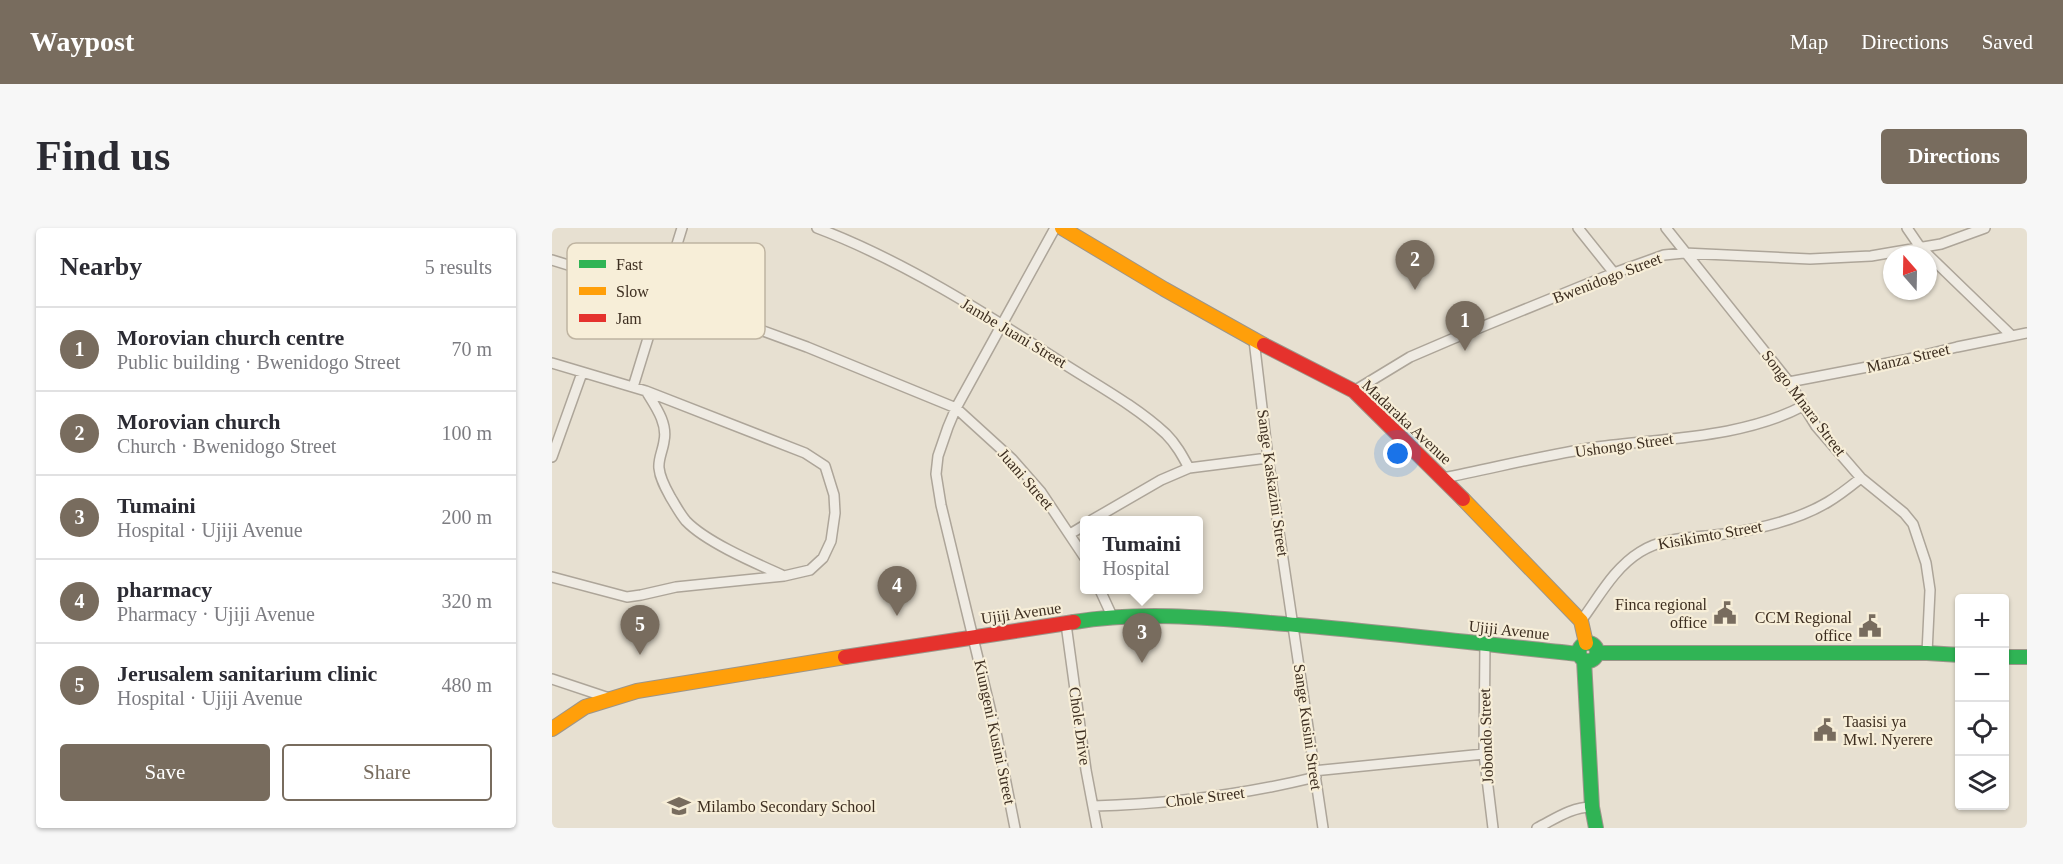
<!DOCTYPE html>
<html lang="en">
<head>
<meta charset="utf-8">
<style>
  body { margin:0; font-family:"Times New Roman",serif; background:#f7f7f7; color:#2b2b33 }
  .controls { position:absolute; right:18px; bottom:18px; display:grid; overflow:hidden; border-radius:6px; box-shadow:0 2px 4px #0004 }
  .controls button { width:54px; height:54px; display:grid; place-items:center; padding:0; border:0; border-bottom:2px solid #e1e1e2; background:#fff; color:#2b2b33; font:30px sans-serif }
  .compass { position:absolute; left:1331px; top:18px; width:54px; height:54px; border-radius:50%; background:#fff; box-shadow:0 2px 4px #0004; rotate:340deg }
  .you { position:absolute; left:846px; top:226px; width:21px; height:21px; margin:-15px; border:4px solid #fff; border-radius:50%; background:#1a73e8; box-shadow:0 0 0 9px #1a73e833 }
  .badge { display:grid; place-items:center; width:39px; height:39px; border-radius:50%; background:#786c5e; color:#fff; font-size:20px; font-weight:700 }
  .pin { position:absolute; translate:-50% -50px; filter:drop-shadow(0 2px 3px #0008) }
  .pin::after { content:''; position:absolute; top:32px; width:21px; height:18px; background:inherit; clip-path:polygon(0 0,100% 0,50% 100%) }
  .popup { position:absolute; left:528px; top:288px; width:123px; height:78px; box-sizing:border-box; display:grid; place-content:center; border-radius:6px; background:#fff; filter:drop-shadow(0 2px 4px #0005); font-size:20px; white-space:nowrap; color:#7c7c81 }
  .popup b { font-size:22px; color:#2b2b33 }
  .popup::after { content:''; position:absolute; left:50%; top:100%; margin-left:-12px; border:12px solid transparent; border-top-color:#fff }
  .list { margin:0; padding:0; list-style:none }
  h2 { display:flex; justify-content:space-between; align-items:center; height:78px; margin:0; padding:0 24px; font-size:26px }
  h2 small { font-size:20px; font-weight:400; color:#7c7c81 }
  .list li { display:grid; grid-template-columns:39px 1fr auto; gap:18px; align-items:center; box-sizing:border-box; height:84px; padding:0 24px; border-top:2px solid #e1e1e2 }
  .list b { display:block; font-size:22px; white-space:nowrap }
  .list p { margin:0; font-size:20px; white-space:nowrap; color:#7c7c81 }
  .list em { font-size:20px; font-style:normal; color:#7c7c81 }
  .actions { display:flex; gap:12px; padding:18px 24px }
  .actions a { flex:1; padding:14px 0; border:2px solid #786c5e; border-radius:6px; text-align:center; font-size:21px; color:#786c5e }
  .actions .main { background:#786c5e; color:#fff }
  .icon { flex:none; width:33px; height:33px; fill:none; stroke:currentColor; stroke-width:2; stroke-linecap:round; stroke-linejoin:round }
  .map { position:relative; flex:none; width:1475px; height:600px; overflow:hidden; border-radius:6px }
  header { display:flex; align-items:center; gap:36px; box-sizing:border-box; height:84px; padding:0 30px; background:#786c5e; color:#fff }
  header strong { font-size:28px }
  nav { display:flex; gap:33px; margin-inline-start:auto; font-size:21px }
  .intro { display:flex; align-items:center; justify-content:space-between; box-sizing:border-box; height:144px; padding:0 36px }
  h1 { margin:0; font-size:42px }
  .button { padding:15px 27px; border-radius:6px; background:#786c5e; color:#fff; font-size:21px; font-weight:700 }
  main { display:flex; gap:36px; padding:0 36px }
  aside { flex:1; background:#fff; border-radius:6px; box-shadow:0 2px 4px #0004 }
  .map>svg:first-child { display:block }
</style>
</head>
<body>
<header>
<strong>Waypost</strong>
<nav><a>Map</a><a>Directions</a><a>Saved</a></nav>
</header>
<div class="intro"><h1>Find us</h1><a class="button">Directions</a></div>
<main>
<aside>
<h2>Nearby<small>5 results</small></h2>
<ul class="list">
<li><span class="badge">1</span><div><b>Morovian church centre</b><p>Public building · Bwenidogo Street</p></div><em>70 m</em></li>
<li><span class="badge">2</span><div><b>Morovian church</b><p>Church · Bwenidogo Street</p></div><em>100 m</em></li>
<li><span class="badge">3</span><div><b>Tumaini</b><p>Hospital · Ujiji Avenue</p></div><em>200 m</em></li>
<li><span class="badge">4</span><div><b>pharmacy</b><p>Pharmacy · Ujiji Avenue</p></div><em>320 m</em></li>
<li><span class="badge">5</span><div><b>Jerusalem sanitarium clinic</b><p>Hospital · Ujiji Avenue</p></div><em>480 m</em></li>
</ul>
<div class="actions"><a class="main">Save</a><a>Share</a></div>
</aside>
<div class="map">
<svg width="1475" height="600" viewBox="0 0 1475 600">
  <rect width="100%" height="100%" fill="#e7e0d1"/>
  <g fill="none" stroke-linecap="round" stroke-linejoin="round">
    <g stroke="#ada599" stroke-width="12">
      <path id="street" d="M265 0C350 32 433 85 509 134 543 156 584 178 614 206 624 216 630 227 637 240
        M1026 0 1062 45
        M1114 0 1237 154 1264 198 1309 250 1352 285 1361 296 1374 335 1378 362 1375 425
        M1355 0 1368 19 1459 107
        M0 32 110 66 255 119 404 180 460 231 489 264 533 330
        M702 112 716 230 771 600
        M0 135 94 163 253 225 273 238 282 267 283 285 279 313 271 330 258 342 232 348 124 359 89 367 75 369 0 349
        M1237 154 1352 132 1405 119 1475 105
        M81 159 130 0
        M94 163C103 178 116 195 112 213 111 222 106 231 107 240 108 251 114 261 119 270 124 278 128 286 134 293 154 314 203 335 230 347
        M802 163 858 129 900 111 1062 45 1112 27 1132 25 1258 31 1319 28 1389 16 1433 0
        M0 229 30 145
        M891 250C942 240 993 227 1045 219 1112 210 1191 210 1251 178
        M540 292 609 252 637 240 716 230
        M518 306 533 297
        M548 362 560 388
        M1029 393C1047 369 1062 340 1088 324 1113 308 1144 310 1172 306 1207 301 1246 292 1276 274 1288 267 1299 258 1309 250
        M514 396 534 542 545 600
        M933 415 932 526 941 600
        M0 451 57 470
        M761 543 932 526
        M542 578C617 576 690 567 764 549
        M463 600 445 509 389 277 384 246 386 228 396 199 404 180 503 0
        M985 600C1003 591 1019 579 1040 579"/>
    </g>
    <g stroke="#9c958a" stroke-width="16">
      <path id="fast" d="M522 394C596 382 670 391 745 397 839 405 932 416 1026 426
        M1027 424a9 9 0 1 1 18 0a9 9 0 1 1-18 0Z
        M1045 425H1375L1408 427
        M1452 429H1475
        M1032 432 1040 579 1044 600"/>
    </g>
    <g stroke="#9c958a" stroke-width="16">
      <path id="slow" d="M510 0 612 61 712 117
        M911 271 1029 393 1034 415
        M0 501 33 479 85 463 293 429"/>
    </g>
    <g stroke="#9c958a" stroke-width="16">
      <path id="jam" d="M712 117 802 163 911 271
        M293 429 522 394"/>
    </g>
    <use href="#street" stroke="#efebe3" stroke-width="9"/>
    <use href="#fast" stroke="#30b455" stroke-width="14"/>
    <use href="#slow" stroke="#ff9f0a" stroke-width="14"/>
    <use href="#jam" stroke="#e5322d" stroke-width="14"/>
  </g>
  <defs>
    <g id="civic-bare" transform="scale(1.8)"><path d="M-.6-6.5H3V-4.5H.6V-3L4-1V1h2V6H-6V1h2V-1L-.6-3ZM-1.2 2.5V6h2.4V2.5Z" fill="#786c5e" stroke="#f7eed8" stroke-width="2.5" paint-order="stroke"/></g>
    <g id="school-bare" transform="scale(1.8)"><path d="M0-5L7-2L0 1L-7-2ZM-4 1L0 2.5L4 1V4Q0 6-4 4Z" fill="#786c5e" stroke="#f7eed8" stroke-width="2.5" paint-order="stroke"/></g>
  </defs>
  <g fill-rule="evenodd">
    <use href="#civic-bare" x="1173" y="385"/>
    <use href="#civic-bare" x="1318" y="398"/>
    <use href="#civic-bare" x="1273" y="502"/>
    <use href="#school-bare" x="127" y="578"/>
  </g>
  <g text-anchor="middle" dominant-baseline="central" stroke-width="4.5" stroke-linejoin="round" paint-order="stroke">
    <g font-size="16" fill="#3d2e20" stroke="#f7eed8">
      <text transform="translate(1055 50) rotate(-21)">Bwenidogo Street</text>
      <text transform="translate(462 105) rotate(31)">Jambe Juani Street</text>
      <text transform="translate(1356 130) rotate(-13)">Manza Street</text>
      <text transform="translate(1252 175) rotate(53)">Songo Mnara Street</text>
      <text transform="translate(855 194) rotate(43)">Madaraka Avenue</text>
      <text transform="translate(1072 217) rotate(-8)">Ushongo Street</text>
      <text transform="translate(474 251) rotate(49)">Juani Street</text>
      <text transform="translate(721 255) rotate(82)">Sange Kaskazini Street</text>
      <text transform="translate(1158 307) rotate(-10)">Kisikimto Street</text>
      <text transform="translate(469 385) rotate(-8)">Ujiji Avenue</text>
      <text transform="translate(957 402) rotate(6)">Ujiji Avenue</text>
      <text transform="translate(528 498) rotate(82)">Chole Drive</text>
      <text transform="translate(756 499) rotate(82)">Sange Kusini Street</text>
      <text transform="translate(443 504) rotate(78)">Kiungeni Kusini Street</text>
      <text transform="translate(934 508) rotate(-92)">Jobondo Street</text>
      <text transform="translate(653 569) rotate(-7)">Chole Street</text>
    </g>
    <g font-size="16" fill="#3d2e20" stroke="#f7eed8" text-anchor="end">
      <text x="1155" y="376">Finca regional<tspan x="1155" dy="18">office</tspan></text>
      <text x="1300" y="389">CCM Regional<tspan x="1300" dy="18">office</tspan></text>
      <text x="1291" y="493" text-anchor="start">Taasisi ya<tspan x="1291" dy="18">Mwl. Nyerere</tspan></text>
      <text x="145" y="578" text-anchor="start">Milambo Secondary School</text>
    </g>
  </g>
  <rect x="15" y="15" width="198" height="96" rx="9" fill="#f7eed8" stroke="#bfb4a1" stroke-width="1.5"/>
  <rect x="27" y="32" width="27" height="8" fill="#30b455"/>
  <rect x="27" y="59" width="27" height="8" fill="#ff9f0a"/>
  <rect x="27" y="86" width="27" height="8" fill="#e5322d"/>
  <g font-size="16" fill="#3d2e20">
    <text x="64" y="42">Fast</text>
    <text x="64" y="69">Slow</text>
    <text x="64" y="96">Jam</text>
  </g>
</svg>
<div class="controls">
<button>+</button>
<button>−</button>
<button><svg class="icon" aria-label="locate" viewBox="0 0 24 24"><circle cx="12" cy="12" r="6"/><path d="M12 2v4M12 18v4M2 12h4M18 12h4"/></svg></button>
<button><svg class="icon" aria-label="layers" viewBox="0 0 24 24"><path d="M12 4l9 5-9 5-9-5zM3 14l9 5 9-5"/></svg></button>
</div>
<svg class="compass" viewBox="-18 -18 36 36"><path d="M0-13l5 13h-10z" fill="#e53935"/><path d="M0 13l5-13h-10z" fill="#7c7c81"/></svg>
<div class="you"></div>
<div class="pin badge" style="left:913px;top:123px">1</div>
<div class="pin badge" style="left:863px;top:62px">2</div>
<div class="pin badge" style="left:590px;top:435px">3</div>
<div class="popup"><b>Tumaini</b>Hospital</div>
<div class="pin badge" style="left:345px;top:388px">4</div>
<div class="pin badge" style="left:88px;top:427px">5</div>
</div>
</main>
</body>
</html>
